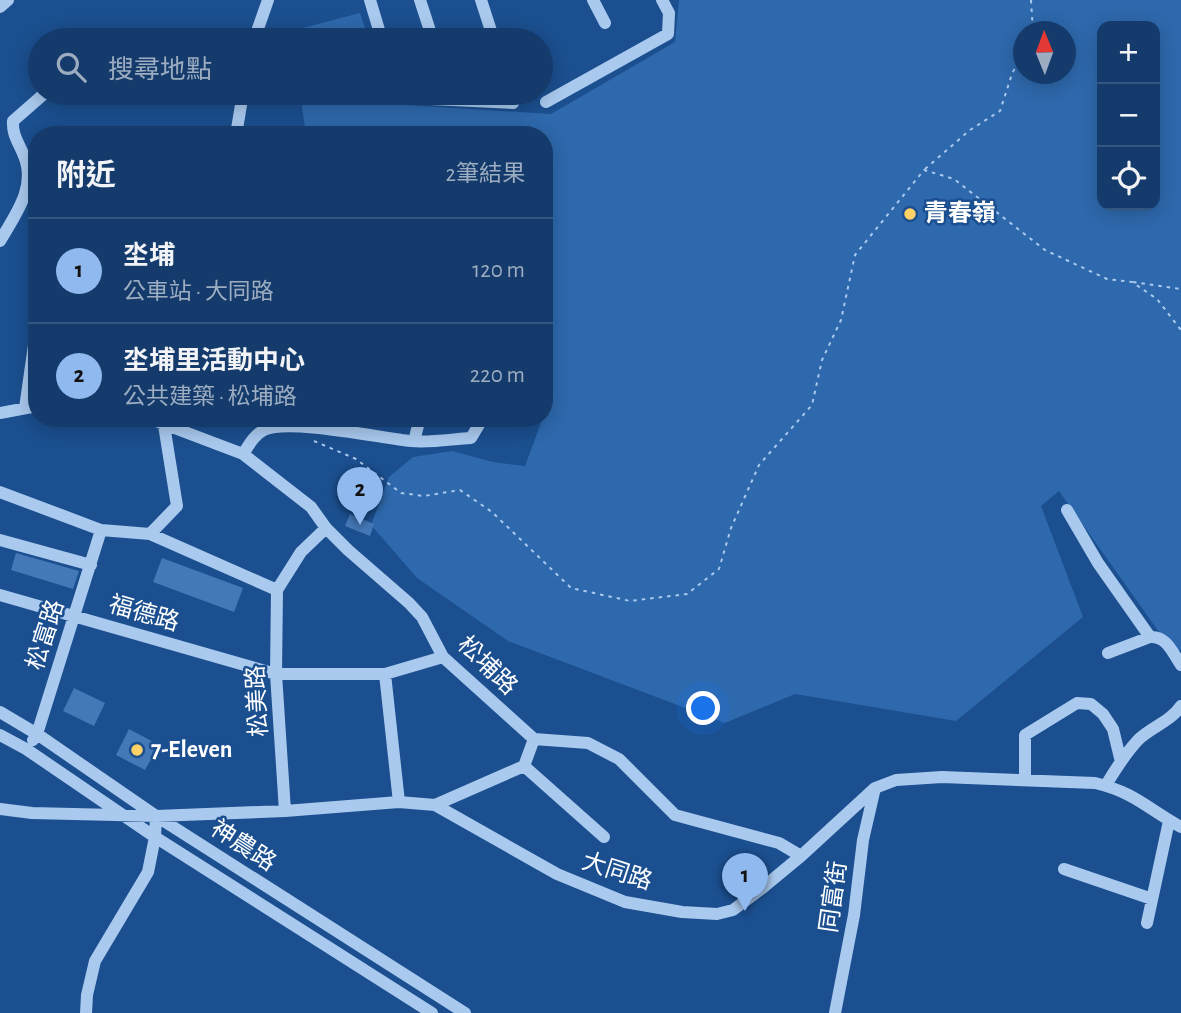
<!DOCTYPE html>
<html lang="zh-TW">
<head>
<meta charset="utf-8">
<style>
  :root { --surface:#143b6b; --page:#1d4271; --text:#f1f3f6; --muted:#9dadc1; --line:#33557e; --accent:#90b9f0 }
  body { margin:0; font-family:"Alegreya Sans","Noto Sans TC",sans-serif; background:var(--page); color:var(--text) }
  .controls { position:absolute; right:21px; top:21px; display:grid; overflow:hidden; border-radius:14px; box-shadow:0 4px 18px #0003 }
  .controls button { width:63px; height:63px; display:grid; place-items:center; padding:0; border:0; border-bottom:2px solid var(--line); background:var(--surface); color:var(--text); font:35px sans-serif }
  .compass { position:absolute; left:1013px; top:21px; width:63px; height:63px; border-radius:50%; background:var(--surface); box-shadow:0 4px 18px #0003; rotate:359deg }
  .you { position:absolute; left:704px; top:709px; width:24px; height:24px; margin:-18px; border:5px solid #fff; border-radius:50%; background:#1a73e8; box-shadow:0 0 0 10px #1a73e833 }
  .badge { display:grid; place-items:center; width:46px; height:46px; border-radius:50%; background:var(--accent); color:#111; font-size:23px; font-weight:700 }
  .pin { position:absolute; translate:-50% -58px; filter:drop-shadow(0 2px 4px #0008) }
  .pin::after { content:''; position:absolute; top:37px; width:24px; height:21px; background:inherit; clip-path:polygon(0 0,100% 0,50% 100%) }
  .list { margin:0; padding:0; list-style:none }
  h2 { display:flex; justify-content:space-between; align-items:center; height:91px; margin:0; padding:0 28px; font-size:30px }
  h2 small { font-size:23px; font-weight:400; color:var(--muted) }
  .list li { display:grid; grid-template-columns:46px 1fr auto; gap:21px; align-items:center; box-sizing:border-box; height:105px; padding:0 28px; border-top:2px solid var(--line) }
  .list b { display:block; font-size:26px; white-space:nowrap }
  .list p { margin:0; font-size:23px; white-space:nowrap; color:var(--muted) }
  .list em { font-size:23px; font-style:normal; color:var(--muted) }
  .icon { flex:none; width:38px; height:38px; fill:none; stroke:currentColor; stroke-width:2; stroke-linecap:round; stroke-linejoin:round }
  .map { position:relative; flex:none; width:1181px; height:1013px; overflow:hidden }
  .search { position:absolute; background:var(--surface); box-shadow:0 4px 18px #0003; left:28px; top:28px; width:525px; height:77px; display:flex; align-items:center; gap:18px; box-sizing:border-box; padding:0 24px; border-radius:38px; color:var(--muted); font-size:26px }
  .panel { position:absolute; background:var(--surface); box-shadow:0 4px 18px #0003; left:28px; top:126px; width:525px; height:301px; border-radius:28px }
  .map>svg:first-child { display:block }
</style>
</head>
<body>
<div class="map">
<svg width="1181" height="1013" viewBox="0 0 1181 1013">
  <rect width="100%" height="100%" fill="#1b4f8f"/>
  <path fill="#2e69ad" fill-rule="evenodd" d="M679 0H1181V649L1176 656 1059 491 1041 506 1083 617 956 721 795 694 725 723 508 641 417 578 371 525 389 477 413 457 452 451 493 462 525 466 545 412 544 135H306L300 93H386L390 104 551 114 675 42ZM1102 26H1155V205H1102ZM1024 32H1066V74H1024Z
    M360 13 369 40H292L291 31Z"/>
  <path fill="#4478b7" d="M350 514 374 524 370 536 345 526Z
    M16 553 79 571 73 589 11 570Z
    M162 558 243 588 234 612 153 582Z
    M74 688 105 703 94 726 63 711Z
    M129 729 159 745 145 770 116 755Z"/>
  <g fill="none" stroke-linecap="round" stroke-linejoin="round">
    <path stroke="#a9c9ee" stroke-width="2" stroke-dasharray="3.5 5" stroke-linecap="butt" d="M1031 0 1033 32
      M925 169 970 130 1000 111 1012 74 1024 50
      M1133 282 1181 289
      M314 441 356 459 401 493 424 496 460 490 492 512 571 588 630 601 687 594 719 569 731 528 759 465 812 405 822 360 841 320 855 255 924 170 954 179 1045 250 1107 279 1132 282 1157 299 1181 330"/>
    <path stroke="#a9c9ee" stroke-width="12" d="M370 0 382 40
      M420 0 433 40
      M481 0 494 40
      M593 0 605 23
      M0 7 8 0
      M254 40 268 0
      M400 93 409 98 513 103 510 93
      M546 102 668 34 669 13 662 0
      M236 135 243 93
      M0 241C15 215 37 187 24 156 19 143 12 135 13 121L45 93
      M25 408 34 345
      M0 413 37 406
      M148 418 243 454 311 507 326 528 348 550 409 603 422 617 443 657 534 739 588 743 619 759 675 815 779 843 801 856
      M414 441 420 418
      M243 454C249 445 254 435 264 430 288 418 381 438 411 441 430 443 452 439 471 438L483 418
      M0 492 101 530 150 534 277 590
      M1067 510 1098 563 1150 637
      M150 534 177 506 164 425
      M0 540 91 565
      M277 590 276 674 285 811
      M277 590 301 552 326 528
      M0 595 276 674H385L443 657
      M1108 653 1150 637C1167 636 1172 652 1181 665
      M385 674 399 802
      M0 712 37 734 156 816 465 1013
      M0 735 26 749 155 837 432 1013
      M33 740 37 734 101 530
      M524 766 604 837
      M1025 780V735L1077 703 1091 704 1103 714 1113 729 1121 762
      M1106 785C1115 770 1125 754 1138 740 1151 727 1170 722 1181 706
      M435 805 524 766 534 739
      M0 809 32 813 156 816 285 811 399 802 435 805 557 874 625 902 682 912 717 914 733 910 761 889 801 856 875 788 896 780 942 777 1095 783C1134 792 1148 809 1181 827
      M1064 869 1152 899
      M1147 923 1169 821
      M86 1013 87 995 95 961 148 872 155 837 156 816
      M835 1013 854 915 863 840 875 788"/>
  </g>
  <g fill="#ffd166" stroke="#1b4f8f" stroke-width="2.5">
    <circle cx="910" cy="214" r="7"/>
    <circle cx="137" cy="750" r="7"/>
  </g>
  <g text-anchor="middle" dominant-baseline="central" stroke-width="5" stroke-linejoin="round" paint-order="stroke">
    <g font-size="24" font-weight="bold" fill="#fff" stroke="#1b4f8f" text-anchor="start">
      <text x="924" y="214">青春嶺</text>
      <text x="151" y="750">7-Eleven</text>
    </g>
    <g font-size="24" fill="#fff" stroke="#1b4f8f">
      <text transform="translate(144 614) rotate(16)">福德路</text>
      <text transform="translate(46 635) rotate(-72)">松富路</text>
      <text transform="translate(487 666) rotate(44)">松埔路</text>
      <text transform="translate(258 701) rotate(-93)">松美路</text>
      <text transform="translate(243 846) rotate(33)">神農路</text>
      <text transform="translate(617 872) rotate(18)">大同路</text>
      <text transform="translate(834 897) rotate(-82)">同富街</text>
    </g>
  </g>
</svg>
<div class="controls">
<button>+</button>
<button>−</button>
<button><svg class="icon" aria-label="locate" viewBox="0 0 24 24"><circle cx="12" cy="12" r="6"/><path d="M12 2v4M12 18v4M2 12h4M18 12h4"/></svg></button>
</div>
<svg class="compass" viewBox="-18 -18 36 36"><path d="M0-13l5 13h-10z" fill="#e53935"/><path d="M0 13l5-13h-10z" fill="#9dadc1"/></svg>
<div class="you"></div>
<div class="pin badge" style="left:745px;top:911px">1</div>
<div class="pin badge" style="left:360px;top:525px">2</div>
<div class="search"><svg class="icon" aria-label="search" viewBox="0 0 24 24"><circle cx="10" cy="10" r="6"/><path d="M15 15l6 6"/></svg>搜尋地點</div>
<section class="panel">
<h2>附近<small>2筆結果</small></h2>
<ul class="list">
<li><span class="badge">1</span><div><b>坔埔</b><p>公車站 · 大同路</p></div><em>120 m</em></li>
<li><span class="badge">2</span><div><b>坔埔里活動中心</b><p>公共建築 · 松埔路</p></div><em>220 m</em></li>
</ul>
</section>
</div>
</body>
</html>
